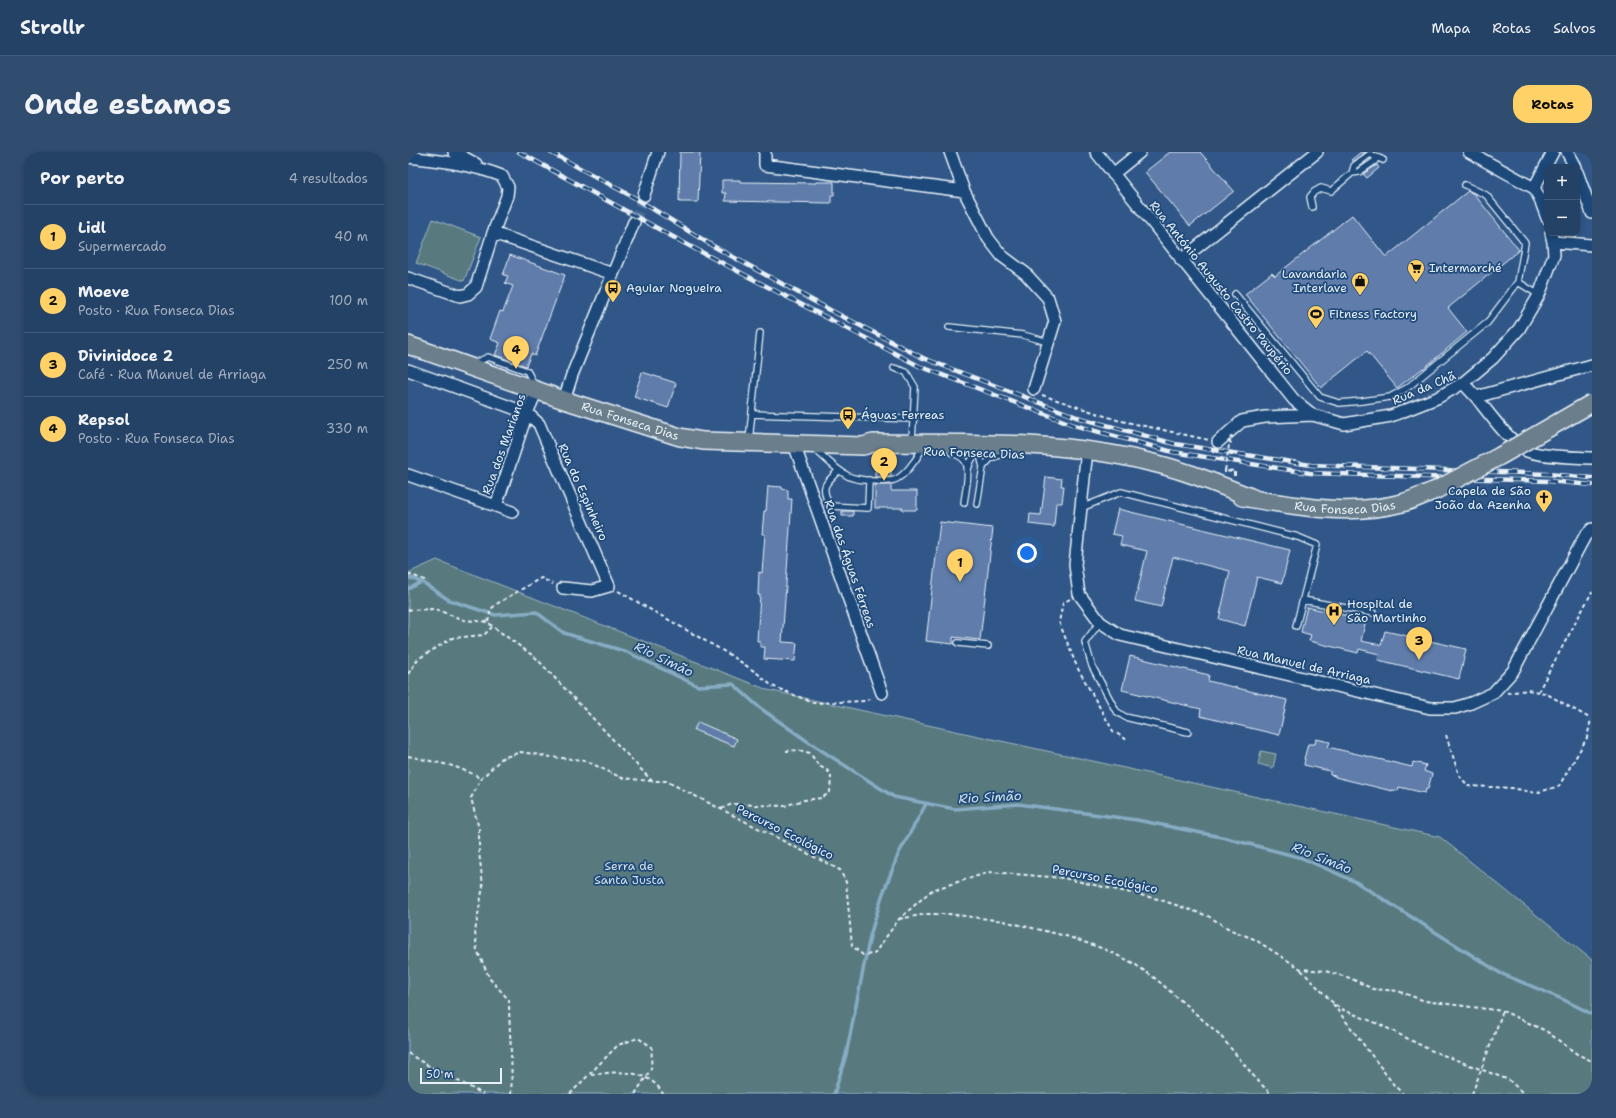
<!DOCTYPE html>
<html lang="pt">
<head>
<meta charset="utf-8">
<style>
  :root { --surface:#244166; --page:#304c6f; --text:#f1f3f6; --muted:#a3afbf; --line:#415a7a; --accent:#ffd166 }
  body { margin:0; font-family:"Shantell Sans",sans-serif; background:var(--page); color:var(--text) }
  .controls { position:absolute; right:12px; top:12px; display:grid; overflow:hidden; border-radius:8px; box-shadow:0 2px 6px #0003 }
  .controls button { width:36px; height:36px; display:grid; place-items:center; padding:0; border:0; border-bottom:1px solid var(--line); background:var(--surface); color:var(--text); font:20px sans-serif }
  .scale { position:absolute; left:12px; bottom:10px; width:82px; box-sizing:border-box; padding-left:4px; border:2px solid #e8f1f8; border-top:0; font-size:11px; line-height:14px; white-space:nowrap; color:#e8f1f8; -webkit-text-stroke:3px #1f4a7a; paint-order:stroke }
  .you { position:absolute; left:619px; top:401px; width:14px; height:14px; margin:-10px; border:3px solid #fff; border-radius:50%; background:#1a73e8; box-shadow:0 0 0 6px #1a73e833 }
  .badge { display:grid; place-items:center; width:26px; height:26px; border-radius:50%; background:var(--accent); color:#111; font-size:13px; font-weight:700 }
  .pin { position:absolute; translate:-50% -33px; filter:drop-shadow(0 1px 2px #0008) }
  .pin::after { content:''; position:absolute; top:21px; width:14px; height:12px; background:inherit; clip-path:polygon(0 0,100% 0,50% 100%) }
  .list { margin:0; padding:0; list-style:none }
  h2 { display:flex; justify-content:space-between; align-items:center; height:52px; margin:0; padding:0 16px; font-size:17px }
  h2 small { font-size:13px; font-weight:400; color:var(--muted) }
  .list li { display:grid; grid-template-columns:26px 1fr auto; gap:12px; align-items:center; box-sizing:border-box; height:64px; padding:0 16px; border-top:1px solid var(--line) }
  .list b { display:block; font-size:15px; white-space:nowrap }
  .list p { margin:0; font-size:13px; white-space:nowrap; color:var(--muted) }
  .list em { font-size:13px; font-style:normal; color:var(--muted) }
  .map { position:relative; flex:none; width:1184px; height:942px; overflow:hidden; border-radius:16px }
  header { display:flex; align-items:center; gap:24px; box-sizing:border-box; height:56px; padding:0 20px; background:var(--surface); border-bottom:1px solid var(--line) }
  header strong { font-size:19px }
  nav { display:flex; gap:22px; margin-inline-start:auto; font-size:14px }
  .intro { display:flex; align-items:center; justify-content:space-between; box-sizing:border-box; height:96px; padding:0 24px }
  h1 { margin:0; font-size:28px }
  .button { padding:10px 18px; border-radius:16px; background:var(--accent); color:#111; font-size:14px; font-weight:700 }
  main { display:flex; gap:24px; padding:0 24px }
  aside { flex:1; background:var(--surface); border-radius:16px; box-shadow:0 2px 6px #0003 }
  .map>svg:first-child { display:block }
</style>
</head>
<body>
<header>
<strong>Strollr</strong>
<nav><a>Mapa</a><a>Rotas</a><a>Salvos</a></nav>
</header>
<div class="intro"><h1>Onde estamos</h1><a class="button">Rotas</a></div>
<main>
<aside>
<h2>Por perto<small>4 resultados</small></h2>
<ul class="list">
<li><span class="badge">1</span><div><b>Lidl</b><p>Supermercado</p></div><em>40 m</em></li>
<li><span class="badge">2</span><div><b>Moeve</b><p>Posto · Rua Fonseca Dias</p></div><em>100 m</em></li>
<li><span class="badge">3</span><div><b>Divinidoce 2</b><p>Café · Rua Manuel de Arriaga</p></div><em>250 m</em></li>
<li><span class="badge">4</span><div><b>Repsol</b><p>Posto · Rua Fonseca Dias</p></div><em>330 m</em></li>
</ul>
</aside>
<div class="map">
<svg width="1184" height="942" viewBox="0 0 1184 942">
  <rect width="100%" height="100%" fill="#305788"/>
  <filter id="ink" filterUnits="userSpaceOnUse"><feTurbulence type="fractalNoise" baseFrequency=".025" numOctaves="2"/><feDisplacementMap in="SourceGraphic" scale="8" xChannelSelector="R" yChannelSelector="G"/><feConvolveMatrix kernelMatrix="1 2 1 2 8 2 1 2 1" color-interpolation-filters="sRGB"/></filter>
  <g filter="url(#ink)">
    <path fill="#587a7f" stroke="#a0b6bc" d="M25 67 73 85 56 129 8 111Z
      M29 408 360 538 1032 685 1184 808V942H0V421Z
      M853 599 868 602 865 616 850 612Z"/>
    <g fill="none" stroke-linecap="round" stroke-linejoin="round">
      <path stroke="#87acc4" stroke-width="3.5" d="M0 425 14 430
        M0 437 14 430 41 448 87 463 128 460 156 481 219 500 290 534 325 532 352 556 402 591 486 645 547 657 610 652 729 668 818 686 894 706 948 730 1092 821 1154 847 1184 862
        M426 942 438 903 462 784 474 744 491 701 518 652"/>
    </g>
    <path fill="#5e7baa" stroke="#e8f1f8" d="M272 0H292L290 50H271Z
      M762 0H792L826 39 782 74 737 20Z
      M953 0H958L945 9 943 8Z
      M969 13 971 16 959 26 955 22Z
      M314 28H332V30L408 31V30H426V43H423V51L317 49 318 41H314Z
      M1060 39 1066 42 1111 98 1040 156 1059 180 1015 217V216L989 236 959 199 913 236 837 142 864 121 867 124 944 63 978 105Z
      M102 103 157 123 127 204 123 202 118 214 87 203 92 191 82 187 92 159 95 160 105 134 97 131 100 124 95 123Z
      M234 220 268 231 260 256 226 245Z
      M467 319H483V324L467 325Z
      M638 325 654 327 653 334H656L654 351H648L646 375 621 372 622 362 633 363Z
      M467 333H483V339H509V358H495V356H467Z
      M360 334 374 335V337L380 338V347H384L374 490 389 491 387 509 356 507 357 495H352V489H349L352 443H350L351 420 354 421 357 382H354L356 359H358Z
      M710 357 882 398 874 431 849 425 837 474 811 467 822 419 765 405 753 455 727 449 739 399 712 393 714 384 704 382Z
      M434 359H445V364H434Z
      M532 370 585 376 572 488 545 485V492L518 489Z
      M899 455 958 468 953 489 973 493 977 479 1058 497 1051 527 970 508 971 502 951 497 950 501 901 489 903 483 893 480Z
      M722 504 801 523 800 529 879 548 871 583 792 564 793 557 714 538Z
      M290 570 329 587 326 594 286 578Z
      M908 587 922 590 920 595 1004 615 1005 610 1018 613 1016 619 1024 622 1020 637H1018L1017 641 991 635 990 639 984 638V639L927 625V624L922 623V619L896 613 897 607H896L900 592H907Z"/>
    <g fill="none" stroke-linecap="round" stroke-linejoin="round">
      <path stroke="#4c6e99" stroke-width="11" stroke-dasharray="11 5.5" stroke-linecap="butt" d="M226 70 236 43"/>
      <defs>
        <path id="lane" d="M944 21 946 14 962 2 975 8
          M904 55 902 45 906 40 913 36 923 39 944 21 951 20 967 9V4
          M1110 130 1131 143
          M827 142 912 245 931 251 954 249 982 245 999 236 1079 171 1110 130 1117 91 1078 43 1057 33
          M541 175 615 183 640 190
          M65 212 80 205 119 219 127 234
          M486 216 498 220 507 235 504 289
          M344 262 506 267
          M341 289 352 181
          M406 296C417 306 427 317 440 324 447 328 477 331 486 328 496 325 508 308 513 299L510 293
          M543 300C548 303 554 304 557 309 563 317 557 341 556 351
          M568 300 572 303 575 315
          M431 318C416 334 413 332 421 354L460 356 461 328
          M560 318C562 308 567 300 577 298
          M569 352 575 315 583 306 595 302
          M673 356 713 340 890 385 909 393 888 474
          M895 448 965 461
          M692 470 677 490 684 514 708 559 717 565 780 580
          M550 491 580 494"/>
        <path id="street" d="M46 0 68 12
          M357 0V13L556 39
          M542 0 556 39 580 86 594 104 617 121 640 146 647 169 626 237
          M688 0 886 248 905 263
          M1061 0 1126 36
          M1159 0 1167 15
          M0 5C32 9 64 12 94 24L100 35 99 44 85 81 68 135 60 142 52 144 0 126
          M1169 20 1184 61
          M705 22 732 0
          M1126 36 1145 0
          M1126 36 1132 47 1139 66
          M236 43 250 0
          M85 81 205 122
          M1145 90 1184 93
          M773 108 909 0
          M0 218 119 261 131 272 201 434 184 439 155 436
          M1055 231 1068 245 1184 213
          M1068 245C1080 260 1103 292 1119 299 1134 305 1167 305 1184 306
          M156 248 164 223 226 70
          M810 290 834 269 857 265 905 263 936 272 983 264 1029 246 1055 231 1085 206 1111 177 1131 143 1146 103 1145 90 1143 81
          M386 292 474 541
          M669 297 676 301 678 307 667 413 671 442 692 470 712 483 1022 556H1047L1063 551 1085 541 1105 519 1177 384 1184 377
          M0 323 88 354 119 261 129 238
          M88 354 104 360"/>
        <g id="primary">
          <path id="s1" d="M0 193 156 248 272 285 295 289 455 294 465 291C557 292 651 287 741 310 777 318 811 333 845 346"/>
          <path id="s2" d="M834 345C887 354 940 365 994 351 1005 348 1017 342 1028 338"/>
        </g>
      </defs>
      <use href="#lane" stroke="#e8f1f8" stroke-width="8"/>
      <use href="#street" stroke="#e8f1f8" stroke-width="14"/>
      <use href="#primary" stroke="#e8f1f8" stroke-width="20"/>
      <path stroke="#e8f1f8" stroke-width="2" stroke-dasharray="4 3" stroke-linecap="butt" d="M634 243 709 268 801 288
        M817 321V318L827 319V325
        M0 422 20 429
        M210 439 324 504 349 521 364 534 406 551 458 549 464 546
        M662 447 655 451 651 470 669 515 705 579 719 588
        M0 458 27 457 56 468 80 470 84 474 128 506 244 629H258L432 718 438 730 444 794 455 803 466 802 491 767 524 738 582 720 655 726 750 747 800 764 823 778 846 787 893 817 917 819 942 826 965 837 990 839 1017 849 1095 859 1138 879 1169 902 1184 909
        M80 470 83 457 90 451 133 426 145 432
        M0 522 10 507 44 486 76 483 84 475
        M1130 540 1184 440
        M1099 541 1120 538 1137 541 1183 567
        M1038 583 1051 623 1060 634 1104 636 1128 641 1151 634 1179 586 1183 567
        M0 604 45 614 68 623 72 628
        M313 657 324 652 376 654 396 648 414 646 422 640 423 624 419 618 411 614 402 601 390 598 378 599
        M491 767 518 762H541L595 769 658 784 696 797 725 811 748 827 811 882 849 928 863 942
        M893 818 923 849 933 857 973 873 1022 898 1101 928 1116 942
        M925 852 986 933 995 942
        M0 901C23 917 50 928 75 942
        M183 923C208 919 241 916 255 942
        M103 942C105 911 101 879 101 848L82 827 69 798 67 780 75 734 71 700V677L63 646 72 628 94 606 113 600 143 605 176 608 214 626 243 629
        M162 942 210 893 230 886 244 895 243 917 227 942
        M1064 942 1095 859"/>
      <use href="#lane" stroke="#1f4a7a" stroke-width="5.5"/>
      <use href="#street" stroke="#1f4a7a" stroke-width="11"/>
      <use href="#primary" stroke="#6b7e8b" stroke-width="17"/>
      <defs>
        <path id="rail" d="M111 0 276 91 511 214 666 273 765 300 902 321 1140 329 1184 333
          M142 0 227 46 305 94 422 158 515 206 669 265 767 292 903 313 1140 322 1184 326"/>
      </defs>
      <use href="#rail" stroke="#e8f1f8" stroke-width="4.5"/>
      <use href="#rail" stroke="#1f4a7a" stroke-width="3" stroke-dasharray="9" stroke-linecap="butt"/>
      <defs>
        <path id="primary-bridge" d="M1028 338 1092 304 1184 251"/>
      </defs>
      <use href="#primary-bridge" stroke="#e8f1f8" stroke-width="20" stroke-linecap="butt"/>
      <path stroke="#e8f1f8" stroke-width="2" stroke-dasharray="4 3" stroke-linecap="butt" d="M826 324V320L817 319 821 293 823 291 820 288 827 281"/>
      <use href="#primary-bridge" stroke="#6b7e8b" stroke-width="17"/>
    </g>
  </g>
  <defs>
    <symbol id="supermarket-pin" viewBox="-11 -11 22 30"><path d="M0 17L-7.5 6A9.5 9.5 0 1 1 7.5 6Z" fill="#ffd166" stroke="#1f4a7a"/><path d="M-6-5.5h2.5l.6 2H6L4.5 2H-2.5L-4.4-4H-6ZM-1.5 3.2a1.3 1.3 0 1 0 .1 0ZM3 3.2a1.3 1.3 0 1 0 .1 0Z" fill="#111"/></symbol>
    <symbol id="shop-pin" viewBox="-11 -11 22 30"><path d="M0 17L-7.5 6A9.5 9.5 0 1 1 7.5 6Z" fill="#ffd166" stroke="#1f4a7a"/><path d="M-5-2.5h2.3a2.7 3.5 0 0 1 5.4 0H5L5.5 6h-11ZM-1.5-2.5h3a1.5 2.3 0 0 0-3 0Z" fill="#111"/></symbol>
    <symbol id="bus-pin" viewBox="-11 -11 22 30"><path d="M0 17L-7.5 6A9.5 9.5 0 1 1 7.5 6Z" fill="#ffd166" stroke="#1f4a7a"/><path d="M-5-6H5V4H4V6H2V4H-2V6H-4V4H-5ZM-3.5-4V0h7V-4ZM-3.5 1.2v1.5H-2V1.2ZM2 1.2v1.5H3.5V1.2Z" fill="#111"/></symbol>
    <symbol id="stadium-pin" viewBox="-11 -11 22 30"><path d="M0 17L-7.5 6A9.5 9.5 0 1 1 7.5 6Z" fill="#ffd166" stroke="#1f4a7a"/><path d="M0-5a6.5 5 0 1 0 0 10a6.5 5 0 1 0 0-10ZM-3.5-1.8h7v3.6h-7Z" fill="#111"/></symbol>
    <symbol id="church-pin" viewBox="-11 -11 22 30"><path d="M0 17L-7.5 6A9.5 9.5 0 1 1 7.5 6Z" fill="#ffd166" stroke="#1f4a7a"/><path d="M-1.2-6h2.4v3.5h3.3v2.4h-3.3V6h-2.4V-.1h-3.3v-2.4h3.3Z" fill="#111"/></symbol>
    <symbol id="hospital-pin" viewBox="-11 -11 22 30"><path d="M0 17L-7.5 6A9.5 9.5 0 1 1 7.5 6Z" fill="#ffd166" stroke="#1f4a7a"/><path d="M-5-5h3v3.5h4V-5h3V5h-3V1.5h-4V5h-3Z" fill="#111"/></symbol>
  </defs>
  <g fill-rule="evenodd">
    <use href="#supermarket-pin" x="998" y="106" width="20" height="27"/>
    <use href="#shop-pin" x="942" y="119" width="20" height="27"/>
    <use href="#bus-pin" x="195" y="126" width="20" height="27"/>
    <use href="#stadium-pin" x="898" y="152" width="20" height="27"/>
    <use href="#bus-pin" x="430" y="253" width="20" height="27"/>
    <use href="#church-pin" x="1126" y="336" width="20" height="27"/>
    <use href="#hospital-pin" x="916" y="449" width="20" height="27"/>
  </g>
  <g text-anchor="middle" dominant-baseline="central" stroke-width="3.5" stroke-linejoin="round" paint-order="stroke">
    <g font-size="12" fill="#e8f1f8" stroke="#1f4a7a" text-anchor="start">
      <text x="1021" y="116">Intermarché</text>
      <text x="939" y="122" text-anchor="end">Lavandaria<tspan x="939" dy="14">Interlave</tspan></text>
      <text x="218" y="136">Aguiar Nogueira</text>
      <text x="921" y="162">Fitness Factory</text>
      <text x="453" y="263">Águas Ferreas</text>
      <text x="1123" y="339" text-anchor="end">Capela de São<tspan x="1123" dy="14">João da Azenha</tspan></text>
      <text x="939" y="452">Hospital de<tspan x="939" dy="14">São Martinho</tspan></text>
    </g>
    <g font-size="12" fill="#e8f1f8" stroke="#1f4a7a">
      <text transform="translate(813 136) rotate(51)">Rua António Augusto Castro Paupério</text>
      <text transform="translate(1016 236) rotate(-23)">Rua da Chã</text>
      <text stroke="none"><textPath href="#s1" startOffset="235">Rua Fonseca Dias</textPath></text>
      <text transform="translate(96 292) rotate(-70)">Rua dos Marianos</text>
      <text transform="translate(566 301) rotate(2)">Rua Fonseca Dias</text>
      <text transform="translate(175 340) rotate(66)">Rua do Espinheiro</text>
      <text stroke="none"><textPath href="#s2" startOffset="104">Rua Fonseca Dias</textPath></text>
      <text transform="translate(442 412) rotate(71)">Rua das Águas Férreas</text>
      <text transform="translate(896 513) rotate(13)">Rua Manuel de Arriaga</text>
      <text transform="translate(377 680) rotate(27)">Percurso Ecológico</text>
      <text transform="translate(697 727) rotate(11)">Percurso Ecológico</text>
    </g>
    <g font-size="12" fill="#d2dfe6" stroke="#1f4a7a">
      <text x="221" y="714">Serra de<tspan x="221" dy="14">Santa Justa</tspan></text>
    </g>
    <g font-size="13" font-style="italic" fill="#d0e0eb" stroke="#1f4a7a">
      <text transform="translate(256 507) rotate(26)">Rio Simão</text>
      <text transform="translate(582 645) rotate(-3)">Rio Simão</text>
      <text transform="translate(914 706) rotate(22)">Rio Simão</text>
    </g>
  </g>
</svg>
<div class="controls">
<button>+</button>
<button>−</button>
</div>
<div class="scale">50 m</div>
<div class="you"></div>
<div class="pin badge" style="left:552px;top:430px">1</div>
<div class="pin badge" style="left:476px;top:329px">2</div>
<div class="pin badge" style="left:1011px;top:508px">3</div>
<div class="pin badge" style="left:108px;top:217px">4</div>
</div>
</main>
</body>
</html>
